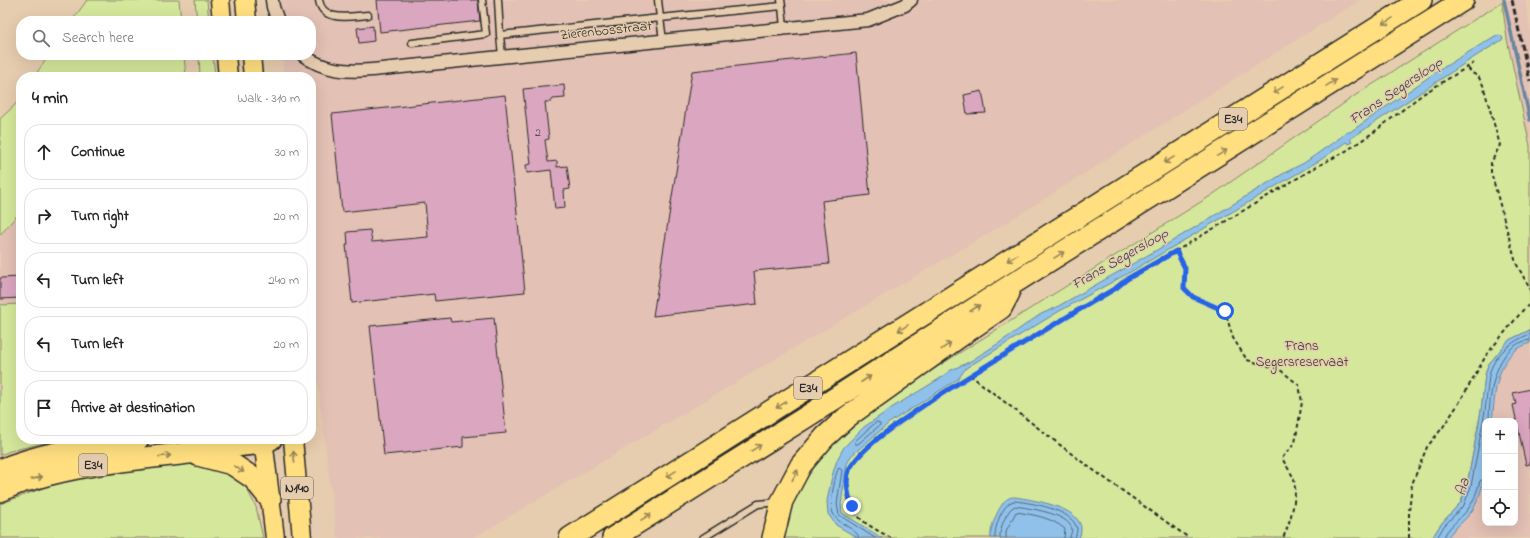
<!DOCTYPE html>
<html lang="en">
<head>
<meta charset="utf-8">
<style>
  :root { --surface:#fff; --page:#f2f2f2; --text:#222; --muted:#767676; --line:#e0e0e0 }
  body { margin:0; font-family:"Indie Flower",sans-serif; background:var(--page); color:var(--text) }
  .controls { position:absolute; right:12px; bottom:12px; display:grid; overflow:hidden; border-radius:8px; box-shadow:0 4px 16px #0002 }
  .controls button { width:36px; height:36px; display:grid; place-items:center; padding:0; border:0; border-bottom:1px solid var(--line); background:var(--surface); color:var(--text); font:20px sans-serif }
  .stop { position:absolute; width:12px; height:12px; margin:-9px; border:3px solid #2563eb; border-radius:50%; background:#fff }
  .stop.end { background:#2563eb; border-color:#fff; box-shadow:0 1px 4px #0008 }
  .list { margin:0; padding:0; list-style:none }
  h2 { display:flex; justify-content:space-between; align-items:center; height:52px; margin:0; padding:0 16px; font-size:17px }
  h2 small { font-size:13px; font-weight:400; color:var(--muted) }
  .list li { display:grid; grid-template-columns:26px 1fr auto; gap:12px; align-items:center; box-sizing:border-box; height:56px; margin:0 8px 8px; padding:0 8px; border:1px solid var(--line); border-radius:16px }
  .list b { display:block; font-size:15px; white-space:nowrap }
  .list em { font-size:13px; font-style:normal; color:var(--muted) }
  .icon { flex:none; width:22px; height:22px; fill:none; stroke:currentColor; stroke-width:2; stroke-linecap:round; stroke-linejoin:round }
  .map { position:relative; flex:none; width:1530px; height:538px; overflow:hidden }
  .search { position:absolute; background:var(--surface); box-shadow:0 4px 16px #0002; left:16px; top:16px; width:300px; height:44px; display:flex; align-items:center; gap:10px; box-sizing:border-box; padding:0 14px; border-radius:16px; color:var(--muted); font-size:15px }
  .panel { position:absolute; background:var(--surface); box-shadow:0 4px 16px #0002; left:16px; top:72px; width:300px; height:372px; border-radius:16px }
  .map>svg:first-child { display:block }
</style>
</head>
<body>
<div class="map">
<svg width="1530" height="538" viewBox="0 0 1530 538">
  <rect width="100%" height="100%" fill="#e7cdaf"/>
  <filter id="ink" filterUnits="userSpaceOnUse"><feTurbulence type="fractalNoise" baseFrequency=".025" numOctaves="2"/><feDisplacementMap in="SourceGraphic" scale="8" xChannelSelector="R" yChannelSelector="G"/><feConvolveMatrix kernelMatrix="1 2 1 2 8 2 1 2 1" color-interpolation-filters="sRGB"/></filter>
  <g filter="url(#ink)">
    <path fill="#e3c1b4" d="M279 0H1360L1009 221 473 538H337L311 330V77H283V55H311V21H281Z
      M1506 0H1525L1530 28V146L1507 39 1502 2Z
      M21 211V304L0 305V235Z
      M1530 343V538H1447L1472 511 1479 497 1485 473V523H1515V421H1492L1498 377 1501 368 1516 350Z"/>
    <path fill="#d5e79b" stroke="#808963" d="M87 0H179L181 21H72Z
      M195 0H207L209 21H197Z
      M1502 2 1507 39 1530 146V330L1509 340 1488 365 1485 375 1481 411 1467 485 1461 502 1441 524 1432 538H784L788 516 798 491 831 443 897 392 1212 195 1356 95Z
      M49 55H184L186 77H34Z
      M199 55H213L215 77H200Z
      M21 96V211L0 235V119L15 105Z
      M21 304V439H60L10 451 0 455V305Z
      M182 459 242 479 256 507 263 538H0V504L43 488 89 476Z"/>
    <path fill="#8fc1eb" stroke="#67859e" d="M1500 35 1503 38 1502 40 1473 58 1350 139 1352 142 1348 144 1346 142 1322 159 1132 271 1058 312 966 368 958 379 889 423 851 456 847 464 845 477 841 504 842 513 882 538H858L836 525 828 514 827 501 832 476 837 460 844 447 864 427 893 407 939 379 951 370 969 362 999 343 1041 314 1055 308 1169 243 1286 172 1304 163 1341 137 1345 132H1350L1436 72 1495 36Z
      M1530 330V343C1525 345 1520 347 1516 350 1495 366 1495 397 1492 421H1485C1485 451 1489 484 1472 511 1465 521 1454 528 1447 538H1432L1441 524 1461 502 1467 485 1481 411 1485 375 1488 365 1509 340Z
      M1015 497C1033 500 1093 508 1079 538H991C989 529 998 509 1004 502 1007 498 1011 497 1015 497Z"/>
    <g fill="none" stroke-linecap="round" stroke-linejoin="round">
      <path stroke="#536778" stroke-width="1" d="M1489 421C1489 394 1495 344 1530 340
        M877 422 880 423V425L858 444H855V441L867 430Z
        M859 538C858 528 837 525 833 513 830 505 832 497 833 489 835 482 835 474 839 468L842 470 837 504 839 515 875 538
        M995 538C994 527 1003 502 1015 501 1031 503 1073 509 1077 529 1077 532 1076 535 1075 538
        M1000 538C999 529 1007 509 1015 506 1028 508 1068 513 1072 529 1072 532 1070 535 1070 538
        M1006 538V531L1016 512C1035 515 1050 517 1065 529L1064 538
        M1437 538 1444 526 1464 505 1471 486 1485 411 1489 376C1493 355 1512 341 1530 334
        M1444 538C1445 529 1462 518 1468 509 1474 501 1477 491 1480 481L1485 478"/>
      <path stroke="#67859e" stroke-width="3.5" d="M1504 0 1530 120"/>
    </g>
    <path fill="#dba6bf" stroke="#2b2b2b" d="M377 0H478L480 21 380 32Z
      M373 26 374 41 359 43 357 28Z
      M856 53 870 195 822 201 829 264 754 271 757 304 653 316 692 71Z
      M564 85 565 98 553 99 551 102H545L549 139 545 140 548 162 557 161V167L567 166 570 189 564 190 565 208 555 209 551 170 527 173 526 165 531 164 523 89Z
      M982 91 986 113 967 114 964 95Z
      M505 95 525 292 435 301 434 294 352 303 346 245H348L347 232 370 230 372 242 428 237 425 203 342 212 332 114Z
      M21 277V298L0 299V278Z
      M450 318 451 322 494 318 506 433 463 437V447L384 455 370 326Z
      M1530 389V464L1526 465 1513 405 1516 404 1513 393Z"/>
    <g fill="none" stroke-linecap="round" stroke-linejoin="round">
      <defs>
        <path id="lane" d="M319 0C322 23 352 16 368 15
          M498 0 500 35 660 18 663 40
          M658 0 660 18 782 6 781 0
          M782 6 784 28
          M500 35 502 56
          M412 43 486 34 482 0
          M703 538 758 504 778 502"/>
        <path id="street" d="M272 0 273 7 278 21
          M303 55C324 71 347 72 372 70L868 20 905 5 911 0"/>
        <path id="primary" d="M220 0 222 21
          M245 0 247 21
          M226 55 228 77
          M251 55 253 77
          M263 439 275 538
          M293 439 302 538"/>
        <path id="highway" d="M198 455 232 464 253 478 270 499
          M0 470C44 452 92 446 138 439
          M0 491C9 487 19 482 29 480 81 464 136 459 189 453L197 450 264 443 271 439
          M570 538 1421 0
          M613 538 806 417 1014 283 1463 0
          M773 538 782 501 801 465 825 437 847 417 959 337 1001 308 1009 293"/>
      </defs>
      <use href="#lane" stroke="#2b2b2b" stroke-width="9"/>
      <use href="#street" stroke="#2b2b2b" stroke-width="15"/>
      <use href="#primary" stroke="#2b2b2b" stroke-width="21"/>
      <use href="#highway" stroke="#2b2b2b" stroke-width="24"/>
      <path stroke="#2b2b2b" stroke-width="2" stroke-dasharray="4 3" stroke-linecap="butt" d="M1468 68 1472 73 1478 76 1483 85 1500 145 1491 163V172L1516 263 1530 289
        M1177 252 1185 268 1184 288 1193 297 1225 311 1233 338 1247 360 1279 369 1299 385 1302 402 1295 443 1282 458C1285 464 1290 471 1293 477 1299 493 1290 523 1283 538
        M970 375 1082 462 1189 538
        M891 538C870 526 851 519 848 492 848 485 846 477 849 471 860 446 907 417 929 402 990 362 1053 325 1116 288L1127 279 1176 251 1316 167 1346 151 1374 132 1423 94 1474 63
        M1409 538V511L1412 484 1427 447 1443 427 1459 403 1487 354 1523 310 1530 304"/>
      <use href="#lane" stroke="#e7cdaf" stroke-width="6"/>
      <use href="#street" stroke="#e7cdaf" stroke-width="12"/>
      <use href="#primary" stroke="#ffdf80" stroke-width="18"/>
      <use href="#highway" stroke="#ffdf80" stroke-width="21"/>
      <path stroke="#2b2b2b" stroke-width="3" stroke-dasharray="6 3" stroke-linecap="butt" d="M1512 0 1530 81"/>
    </g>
    <defs><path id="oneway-shaft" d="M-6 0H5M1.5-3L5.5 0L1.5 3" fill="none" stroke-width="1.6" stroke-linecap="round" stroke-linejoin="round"/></defs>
    <g stroke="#958556">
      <use href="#oneway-shaft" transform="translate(1388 21) rotate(148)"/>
      <use href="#oneway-shaft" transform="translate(1331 83) rotate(-32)"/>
      <use href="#oneway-shaft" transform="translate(1278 90) rotate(148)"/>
      <use href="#oneway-shaft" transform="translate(1222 153) rotate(-32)"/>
      <use href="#oneway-shaft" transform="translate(1169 160) rotate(148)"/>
      <use href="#oneway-shaft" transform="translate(1059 255) rotate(-32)"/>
      <use href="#oneway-shaft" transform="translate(1012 258) rotate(148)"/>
      <use href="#oneway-shaft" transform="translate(975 308) rotate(-33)"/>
      <use href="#oneway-shaft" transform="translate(903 328) rotate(148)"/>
      <use href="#oneway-shaft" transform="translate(946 346) rotate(-36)"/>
      <use href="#oneway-shaft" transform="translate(866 379) rotate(-33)"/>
      <use href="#oneway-shaft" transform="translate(781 405) rotate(148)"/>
      <use href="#oneway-shaft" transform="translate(756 448) rotate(-32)"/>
      <use href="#oneway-shaft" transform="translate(165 456) rotate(-6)"/>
      <use href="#oneway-shaft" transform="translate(294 457) rotate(-96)"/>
      <use href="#oneway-shaft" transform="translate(239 469) rotate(34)"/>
      <use href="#oneway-shaft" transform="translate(671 474) rotate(148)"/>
      <use href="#oneway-shaft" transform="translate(795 475) rotate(-62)"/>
      <use href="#oneway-shaft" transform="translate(37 478) rotate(-13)"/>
      <use href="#oneway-shaft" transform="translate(646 517) rotate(-32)"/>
    </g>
  </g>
  <g fill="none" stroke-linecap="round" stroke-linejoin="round" filter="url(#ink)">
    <path stroke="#2563eb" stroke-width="5" d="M852 506C848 496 845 481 849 470 861 446 907 417 929 402 990 362 1053 325 1116 288L1127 279 1176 251 1185 268 1184 288 1193 297 1225 311"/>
  </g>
  <g text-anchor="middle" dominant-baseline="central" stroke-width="3" stroke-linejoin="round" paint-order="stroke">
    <g font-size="12" fill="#574a50">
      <text x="538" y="133">2</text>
    </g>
    <g fill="#e7cdaf" stroke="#635c53" stroke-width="1">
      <rect x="1219" y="108" width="28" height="22" rx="3"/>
      <rect x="794" y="377" width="28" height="22" rx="3"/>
      <rect x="79" y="454" width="28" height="22" rx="3"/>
      <rect x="281" y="477" width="32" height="22" rx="3"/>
    </g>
    <g font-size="13" font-weight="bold" fill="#2b2b2b">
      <text x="1233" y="119">E34</text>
      <text x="808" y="388">E34</text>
      <text x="93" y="465">E34</text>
      <text x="297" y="488">N140</text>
    </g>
    <g font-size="14" fill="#2b2b2b" stroke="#e7cdaf">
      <text transform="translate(606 31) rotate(-6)">Zierenbosstraat</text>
    </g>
    <g font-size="14" fill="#3c3e36" stroke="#e7cdaf">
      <text x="1302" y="346">Frans<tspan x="1302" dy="16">Segersreservaat</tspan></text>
    </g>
    <g font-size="15" font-style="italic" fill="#3a4248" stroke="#e7cdaf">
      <text transform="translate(1396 91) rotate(-34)">Frans Segersloop</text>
      <text transform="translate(1120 259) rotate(-30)">Frans Segersloop</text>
      <text transform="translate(1463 487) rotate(-75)">Aa</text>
    </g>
  </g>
</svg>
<div class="controls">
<button>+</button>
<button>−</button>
<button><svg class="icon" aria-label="locate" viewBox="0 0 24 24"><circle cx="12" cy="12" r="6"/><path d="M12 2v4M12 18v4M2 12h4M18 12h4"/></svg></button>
</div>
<div class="stop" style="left:1225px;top:311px"></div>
<div class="stop end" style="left:852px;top:506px"></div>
<div class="search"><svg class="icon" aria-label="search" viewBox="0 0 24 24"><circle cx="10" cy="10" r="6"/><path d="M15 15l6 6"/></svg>Search here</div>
<section class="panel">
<h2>4 min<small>Walk · 310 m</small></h2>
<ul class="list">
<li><svg class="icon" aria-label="ahead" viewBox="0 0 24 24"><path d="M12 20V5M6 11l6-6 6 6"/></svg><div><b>Continue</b></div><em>30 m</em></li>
<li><svg class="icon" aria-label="right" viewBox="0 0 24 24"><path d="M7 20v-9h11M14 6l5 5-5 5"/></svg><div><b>Turn right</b></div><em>20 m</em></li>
<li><svg class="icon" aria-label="left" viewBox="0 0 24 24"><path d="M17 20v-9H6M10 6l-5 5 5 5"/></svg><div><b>Turn left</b></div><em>240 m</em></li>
<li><svg class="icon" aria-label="left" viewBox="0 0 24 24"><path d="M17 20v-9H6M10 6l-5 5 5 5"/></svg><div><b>Turn left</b></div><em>20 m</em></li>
<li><svg class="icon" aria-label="arrive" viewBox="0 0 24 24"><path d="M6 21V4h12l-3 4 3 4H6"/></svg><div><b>Arrive at destination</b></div></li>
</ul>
</section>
</div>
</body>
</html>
